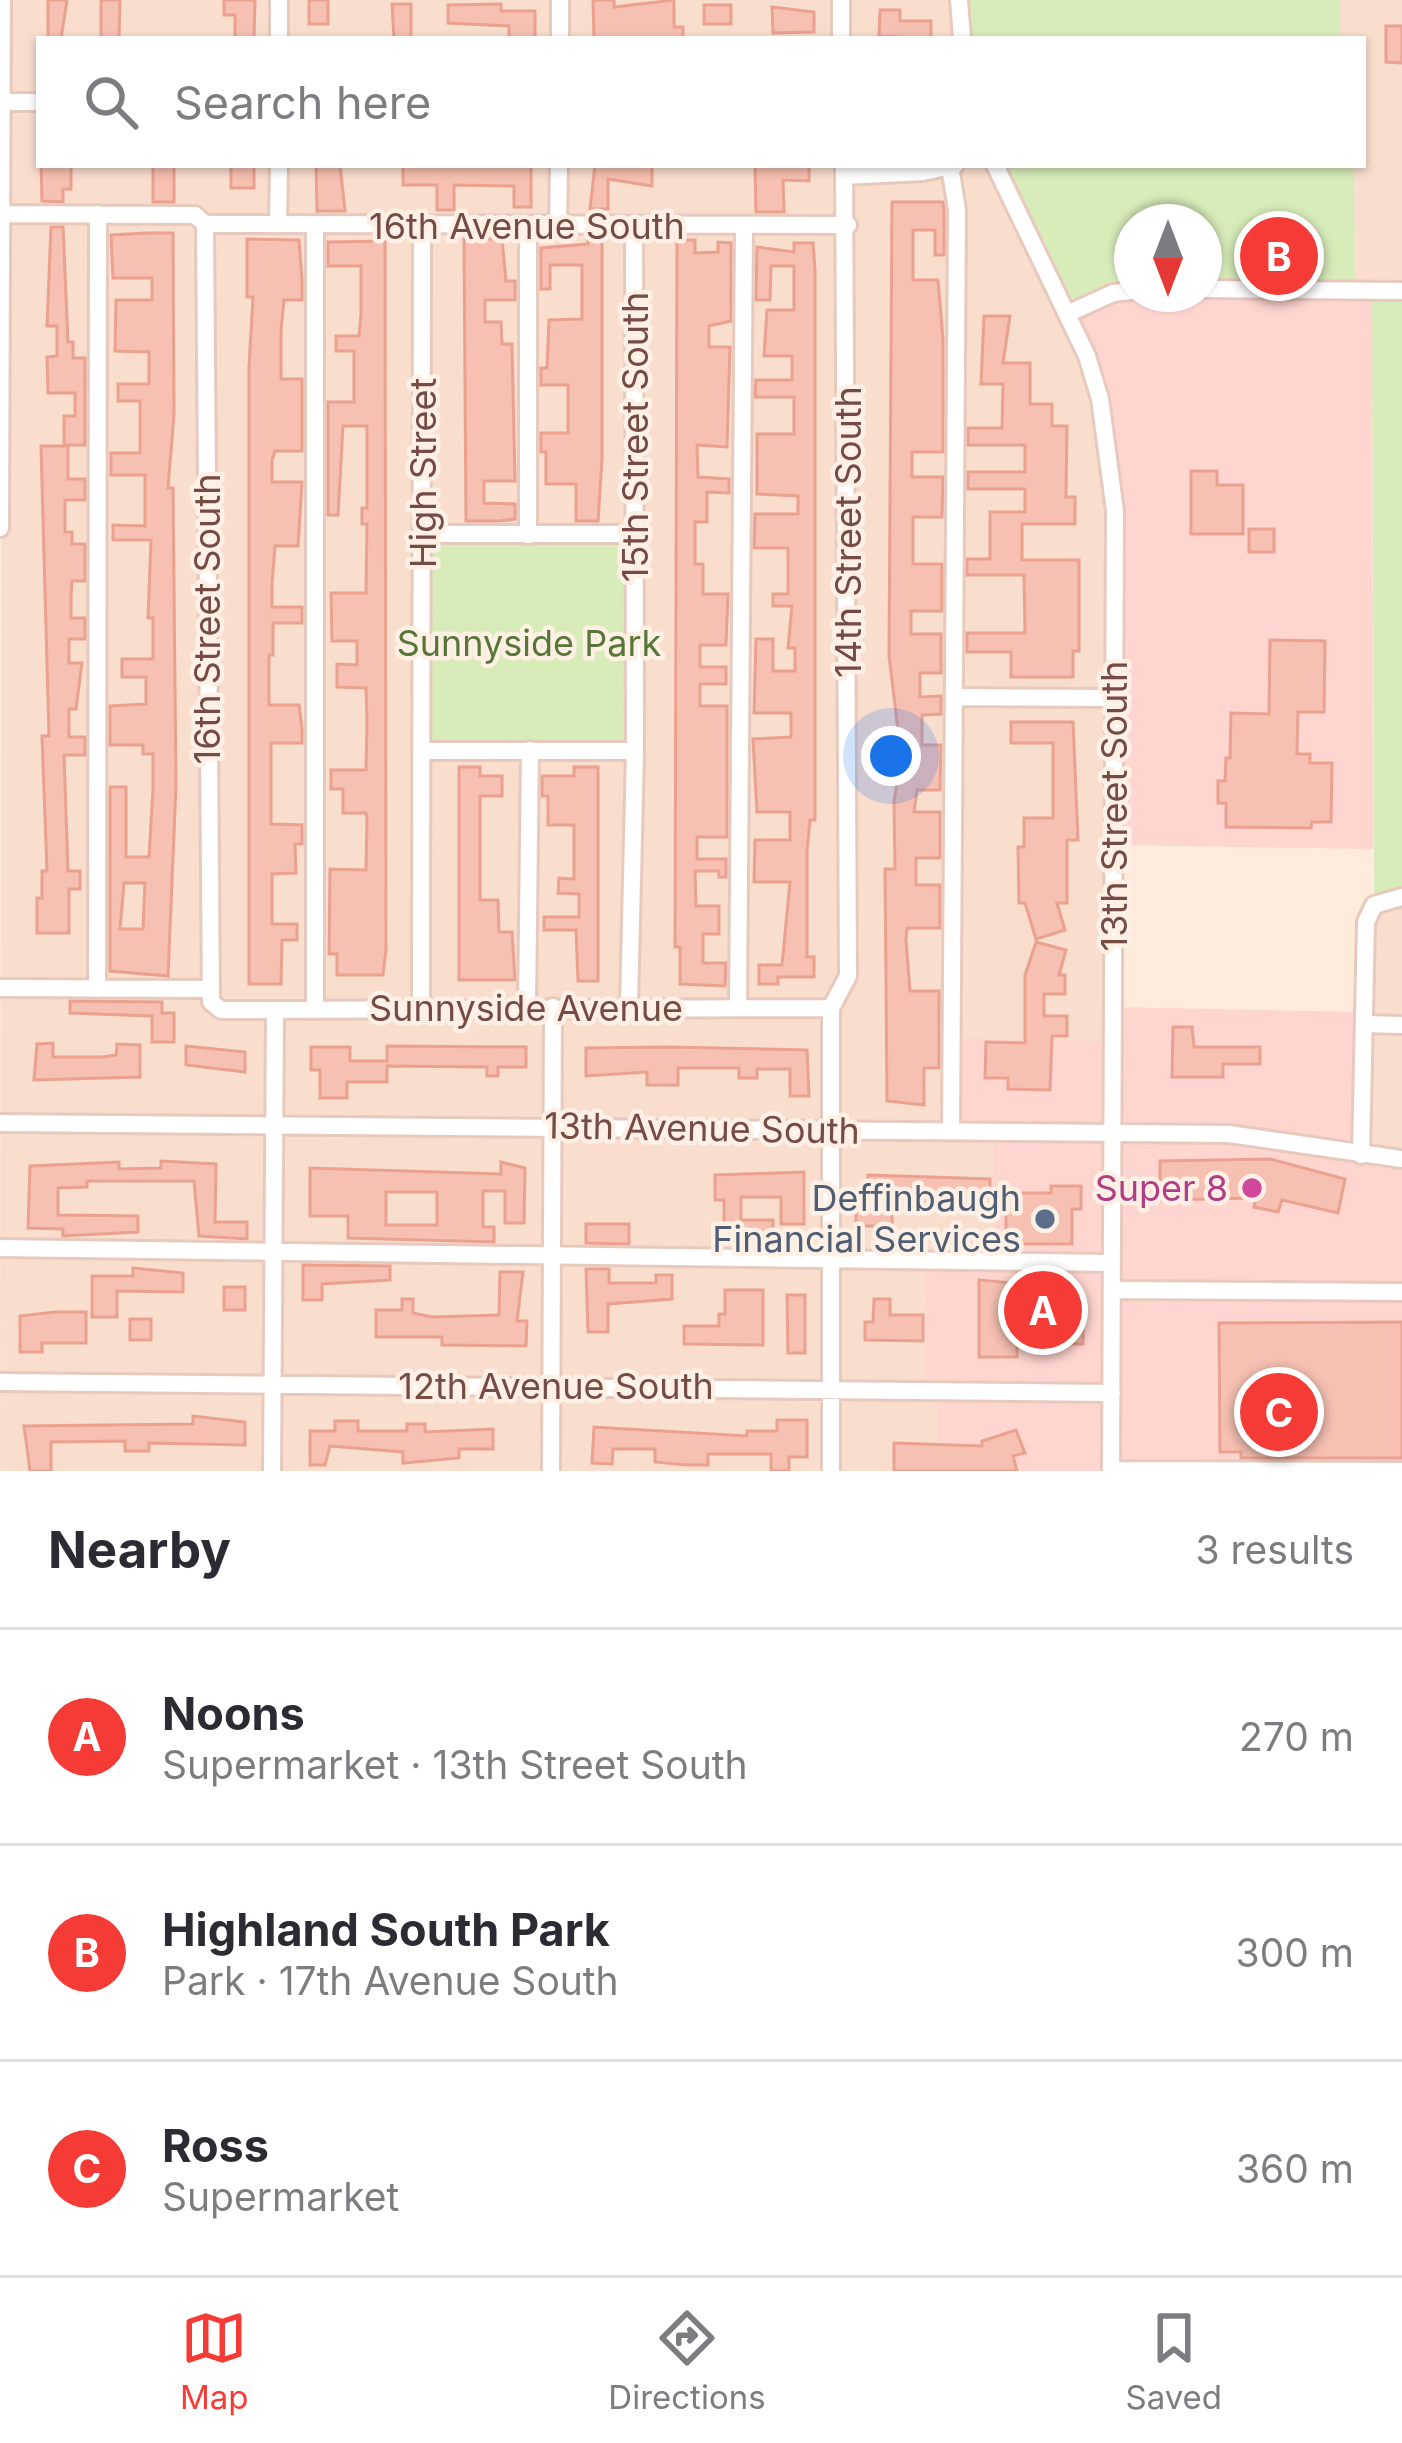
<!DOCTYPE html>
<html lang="en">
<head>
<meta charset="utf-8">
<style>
  :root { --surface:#fff; --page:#f2f2f3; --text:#2b2b33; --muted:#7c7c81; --line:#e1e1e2; --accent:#f53b35 }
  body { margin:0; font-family:Inter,sans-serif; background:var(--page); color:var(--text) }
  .compass { position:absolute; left:1114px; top:204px; width:108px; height:108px; border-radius:50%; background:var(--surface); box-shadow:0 3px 9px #0004; rotate:180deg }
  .you { position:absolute; left:891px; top:756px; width:42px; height:42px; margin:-30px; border:9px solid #fff; border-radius:50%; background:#1a73e8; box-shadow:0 0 0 18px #1a73e833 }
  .badge { display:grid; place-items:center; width:78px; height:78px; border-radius:50%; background:var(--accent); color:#fff; font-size:39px; font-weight:700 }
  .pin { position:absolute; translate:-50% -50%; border:6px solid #fff; box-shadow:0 3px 12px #0006 }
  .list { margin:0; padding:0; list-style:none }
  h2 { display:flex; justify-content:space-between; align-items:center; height:156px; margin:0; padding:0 48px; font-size:51px }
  h2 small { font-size:39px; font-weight:400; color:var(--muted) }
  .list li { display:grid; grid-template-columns:78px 1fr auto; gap:36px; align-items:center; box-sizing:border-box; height:216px; padding:0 48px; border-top:3px solid var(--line) }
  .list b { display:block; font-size:45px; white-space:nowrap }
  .list p { margin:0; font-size:39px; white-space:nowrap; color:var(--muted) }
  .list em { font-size:39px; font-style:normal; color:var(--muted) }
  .icon { flex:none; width:66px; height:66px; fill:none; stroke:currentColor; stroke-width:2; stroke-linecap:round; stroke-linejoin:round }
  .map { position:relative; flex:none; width:1402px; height:1471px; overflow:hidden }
  .search { position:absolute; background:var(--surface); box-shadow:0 3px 9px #0004; left:36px; right:36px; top:36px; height:132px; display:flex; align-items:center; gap:30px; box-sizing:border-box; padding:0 42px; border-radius:0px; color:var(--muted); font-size:45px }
  .sheet { height:804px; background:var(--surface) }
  nav { display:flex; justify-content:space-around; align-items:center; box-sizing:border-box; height:168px; border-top:3px solid var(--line); background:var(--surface); font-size:33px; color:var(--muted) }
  nav a { display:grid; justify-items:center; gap:6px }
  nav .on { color:var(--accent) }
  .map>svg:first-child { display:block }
</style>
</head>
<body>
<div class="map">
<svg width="1402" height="1471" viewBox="0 0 1402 1471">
  <rect width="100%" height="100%" fill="#feebdc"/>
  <path fill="#f9ddcd" d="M2 0H959L962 39H39V165H994L1067 314 1108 445 1113 1041 993 1132 991 1262H926L925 1389 937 1390V1471H0Z
    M1340 0H1402V291L1355 290 1354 165H1363V39H1340Z
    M1402 897V1159L1361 1155 1374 905Z"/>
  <path fill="#ffd5d0" d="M1372 291 1373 849 1114 845 1108 445 1067 314 1132 294Z
    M1113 1007 1364 1012 1361 1155 1402 1158V1471H937V1391L925 1390 926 1261H991L993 1132 951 1131 952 1039 1112 1041Z"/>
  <path fill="#d8ecba" d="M959 0H1340V39H962Z
    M994 165H1354L1355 290 1204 289V222H1132V291L1067 314Z
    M1372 291H1402V897L1374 905Z
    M423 534H636L635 751H423Z"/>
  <path fill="#f6c0b2" stroke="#eaa190" stroke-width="3" fill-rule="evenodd" d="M48 0H67L61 39H48Z
    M101 0H120L119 39H101Z
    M224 0H255L254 39H235V15H224Z
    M309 0H328V24H309Z
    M593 0H614V7L674 0V27H683V39H594Z
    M392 4H411V39H394Z
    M501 4V11H535V39H509V26L448 23V5Z
    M704 5H731V24H704Z
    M772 7 814 12V32L773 33Z
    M880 10H900V21H931V39L879 36Z
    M1386 26H1402V63L1386 62Z
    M41 165H71V189H63V202L42 201Z
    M153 165H174V202H153Z
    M231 165H254V188H231Z
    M316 165H340L345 211H317Z
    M403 165H531V207H514V186L454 185V210H437V185H403Z
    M595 165H652V186L608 179V209H590Z
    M755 165H809V181L783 180 784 212H756Z
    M892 202H943L944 211V255H935V230H913V280H938L943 339V452H912V477H943L942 517H913V564H942V611H911V634H941V673H920V697L941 696V714L922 715V745H941L940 790H917L914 812H940V858H916V885H940V928H907L906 940 910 991H939V1068H924V1105L887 1101 885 869H895L894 802 901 755 889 656Z
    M51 227H63L68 342H73V358H85V445H64V416H75V393H48L47 357 57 356V326H47Z
    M146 233H173L174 414 168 488H173L176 786 168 976 110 971V787H126V857H149L153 789V754H143V745H110V706L146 704V677H122V659H153V618H148L151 540H113V525L145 526V475H111V453H140V401H118V384H149V352L115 351 116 300H152V278H113L111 235ZM124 883H145L143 929H120Z
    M588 238H602V459L598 521H576V484H546V452H541V433H568V385H541V368H547L549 320 582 319V265H550V289H541V248L588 244Z
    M247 239 299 240 302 280V300H284L281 330V379H302V451H275L272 460V482H302L298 546H275L272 584V607H302V623H273V655H269V705H299L302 728V743H271V824L302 825V844H295L296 873 272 874V924H297V940H282L281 984H249V367L253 297H247Z
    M464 239H502L506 281H515V300H485V322H501L502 344H512L515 481H484V503L515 504V519L499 521H466Z
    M677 240H695V253L718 252V242L731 243V321L709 326V347H730L727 447 697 445 698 477 729 479V493L707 492V522H695V564H703V594H728L726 645H700V667H726V684H700V706H727V837H697V859H726V877H719V871H695L696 906H719V934H703V963H726L725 986 680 984V947H675Z
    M385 241 386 950 383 975H337V954H329L330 869 366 870 367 820 366 813H343V789H331V770H366L367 722 366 688 337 687V664L357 665V641H332L331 593H366L367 524H362V508H367V426H343L338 515H328V402H354V351H336V336H359L361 315V266H328V242Z
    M794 243H813L815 270V820H810L807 851V957H814V977H778V984H759V965H782L790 882H754L755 840H790V812H757L753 739 791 737V713H754L756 639H773V671H795V648H788L792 606H773V594H788V548H754L755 514H798V496L757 494V434H794V397H755L756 380H792V356H764L767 310H794V266H771L770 300H756L757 247 794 252Z
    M984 316H1010L1003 363H1030V404H1052V426H1067L1066 497H1075V524H1022V560H1079V651H1073V677H1011V652H967V633H1025L1024 575H967V559H990V512H1025V489H968V472H1025V445H968V428H1002L1003 384H981Z
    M41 446H68V479H85V500H65V532H72V544H85V581H72L71 597V618H85V639H69V663H82L76 709H69V737H85V755H64L68 871H80V889H69V933H37V898H42V871H47L42 736H49Z
    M1191 471H1217V485H1243V534H1191Z
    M1249 529H1274V552H1249Z
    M1270 640 1325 641 1324 712H1298L1297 754H1310V763H1332L1331 822H1312L1311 828 1226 827V803H1218V781H1225L1226 758H1230L1231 713 1269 714Z
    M1011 722H1073L1078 840H1067V903H1057L1065 930 1036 939 1025 903H1019L1018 847H1024V818H1053V743H1011Z
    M459 767H480V776H502V796H480V900H498L499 932H512L515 980H459Z
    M574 767H598V981H578L576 930H544V917H579V894L558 893 559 878 574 879V825H548V796H542V776H574Z
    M1036 942 1066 950 1059 975H1065V994H1044V1016H1067V1036H1052L1050 1090 1008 1089V1078H985L986 1042 1025 1043V975Z
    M70 1001 162 1002V1013H174V1042H152V1016L70 1013Z
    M1173 1027H1192L1194 1047H1260V1064H1223V1077H1172Z
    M53 1043V1057H102L116 1055 117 1044 140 1045V1077L34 1080 37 1044Z
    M186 1046 245 1052V1072L186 1065Z
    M387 1046 526 1047V1067H498V1076H487V1067L387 1066V1082H347V1098H320V1070H311V1047H350V1061H387Z
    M668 1047 807 1050 809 1096H790V1069H757V1078H739V1068H678V1085H647V1072L586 1076V1048Z
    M1270 1159 1345 1179 1338 1213 1282 1200 1278 1212 1254 1207 1256 1198 1160 1200V1161Z
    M161 1161 216 1164 215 1222H247V1239L199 1236 194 1181H87V1187L58 1188V1215L138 1216V1232L63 1236V1229L28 1228 30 1166 119 1162V1169L161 1168Z
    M501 1162 525 1168 524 1223H505V1191H483V1227H494V1242L348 1238V1216H310V1168L501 1174ZM386 1192H437V1225H386Z
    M804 1172V1224H781V1197H741V1220H773V1236H724V1200H715V1175Z
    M868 1175 990 1179V1198L937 1196V1205H892V1226H856V1212H867Z
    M1051 1186H1081V1209H1072V1244H1006V1193H1051Z
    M586 1224H629V1244L586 1243Z
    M303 1265 390 1266V1280L322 1284V1300H303Z
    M133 1268 183 1273V1292L117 1291V1317H92V1276H133Z
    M586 1269H609V1283H656V1275H672V1299L608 1304V1332H588Z
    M500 1272H523L517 1321H527L526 1346 442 1345V1337H376V1310H402V1299H413V1313L432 1317 499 1315Z
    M979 1280 1059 1287V1319H1083V1344H1066V1331H1017V1357H979Z
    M224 1287H245V1310H224Z
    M725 1290H763V1345L684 1344V1326H719V1314H725Z
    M787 1295H805V1353H788Z
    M874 1299H890V1315H923V1341L865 1340V1322H873Z
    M55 1312H86V1343H42V1352H20V1316Z
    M130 1319H151V1340H130Z
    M1402 1322V1458H1241V1452H1220L1219 1323Z
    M193 1416 245 1422V1445L149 1443V1451H125V1441L51 1442V1471H30L24 1426 193 1424Z
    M777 1420H807V1457H789V1471H771V1454H708V1465H686L655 1462V1449H613L612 1464 592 1463 594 1427 747 1436V1431H777Z
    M335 1421H358V1431H407V1424H425V1432L493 1429V1449H459V1458L403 1463V1452L330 1446 325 1465H310V1431H335Z
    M1016 1430 1025 1453 1013 1456 1017 1471H894V1443L982 1446V1441Z"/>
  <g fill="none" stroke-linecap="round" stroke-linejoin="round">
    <defs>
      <path id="minor" d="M841 0V39
        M959 0 962 39
        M279 39V0
        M560 39V0
        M0 102H39
        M995 165 1087 356 1100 399 1115 511 1111 1471
        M950 167 957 210 951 1131
        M844 176 923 172 955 165
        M0 214 195 215 205 224 848 225
        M205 224 211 1002 221 1010 831 1008
        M278 224 279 165
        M315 225V1009
        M558 226 559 165
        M1204 289 1402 291
        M1067 314 1113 293 1132 291
        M0 528 2 0
        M423 534H636
        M528 535V226
        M956 697 1115 698
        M423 751H635
        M0 988 208 989
        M97 989 98 214
        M629 1007 635 751 634 226
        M527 1008 530 750
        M738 1008 744 226
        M421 1009 422 226
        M1364 1024 1402 1025
        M0 1123 1229 1134 1402 1159
        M1361 1155 1366 922 1374 905 1402 897
        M0 1248 1112 1263
        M1112 1290 1402 1292
        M0 1382 1112 1393
        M1111 1470 1402 1471
        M272 1471 275 1010
        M551 1471 553 1007
        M831 1471V1008L848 976 844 165"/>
    </defs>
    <use href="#minor" stroke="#e8c9bd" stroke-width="22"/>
    <use href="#minor" stroke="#fff" stroke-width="16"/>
  </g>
  <circle fill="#d1479c" stroke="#fff0e5" stroke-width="4.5" cx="1252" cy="1188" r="12"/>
  <circle fill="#5c6f8a" stroke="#fff0e5" stroke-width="4.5" cx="1045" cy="1219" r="12"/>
  <g text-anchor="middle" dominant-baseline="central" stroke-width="9" stroke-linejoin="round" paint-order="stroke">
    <g font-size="36" fill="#754c43" stroke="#fff0e5">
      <text x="527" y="226">16th Avenue South</text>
      <text transform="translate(635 437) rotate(-90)">15th Street South</text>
      <text transform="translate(423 473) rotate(-90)">High Street</text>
      <text transform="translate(848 532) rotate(-90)">14th Street South</text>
      <text transform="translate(207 619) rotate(-90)">16th Street South</text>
      <text transform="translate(1114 806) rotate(-90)">13th Street South</text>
      <text x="526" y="1008">Sunnyside Avenue</text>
      <text transform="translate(702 1128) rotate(1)">13th Avenue South</text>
      <text x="556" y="1386">12th Avenue South</text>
    </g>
    <g font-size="36" fill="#577738" stroke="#fff0e5">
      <text x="529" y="643">Sunnyside Park</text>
    </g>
    <g font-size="36" fill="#b23c85" stroke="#fff0e5" text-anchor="end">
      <text x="1228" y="1188">Super 8</text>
    </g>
    <g font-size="36" fill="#4e5e75" stroke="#fff0e5" text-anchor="end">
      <text x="1021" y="1198">Deffinbaugh<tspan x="1021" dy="41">Financial Services</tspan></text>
    </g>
  </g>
</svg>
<svg class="compass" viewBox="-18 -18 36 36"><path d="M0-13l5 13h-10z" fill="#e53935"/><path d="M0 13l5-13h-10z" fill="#7c7c81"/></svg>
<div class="you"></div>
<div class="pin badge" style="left:1043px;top:1310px">A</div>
<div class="pin badge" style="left:1279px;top:256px">B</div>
<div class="pin badge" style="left:1279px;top:1412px">C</div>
<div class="search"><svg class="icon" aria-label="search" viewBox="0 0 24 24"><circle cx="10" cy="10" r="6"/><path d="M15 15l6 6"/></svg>Search here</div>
</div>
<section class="sheet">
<h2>Nearby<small>3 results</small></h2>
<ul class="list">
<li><span class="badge">A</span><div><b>Noons</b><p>Supermarket · 13th Street South</p></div><em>270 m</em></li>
<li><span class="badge">B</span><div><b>Highland South Park</b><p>Park · 17th Avenue South</p></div><em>300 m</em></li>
<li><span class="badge">C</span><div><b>Ross</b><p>Supermarket</p></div><em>360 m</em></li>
</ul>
</section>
<nav>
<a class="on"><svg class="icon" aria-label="map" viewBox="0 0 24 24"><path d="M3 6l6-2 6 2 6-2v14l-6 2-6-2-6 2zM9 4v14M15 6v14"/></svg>Map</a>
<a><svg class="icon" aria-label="directions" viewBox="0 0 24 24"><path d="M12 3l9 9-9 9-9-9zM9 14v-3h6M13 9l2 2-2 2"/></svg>Directions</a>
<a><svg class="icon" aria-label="saved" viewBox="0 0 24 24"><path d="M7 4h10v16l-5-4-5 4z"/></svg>Saved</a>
</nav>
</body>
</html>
